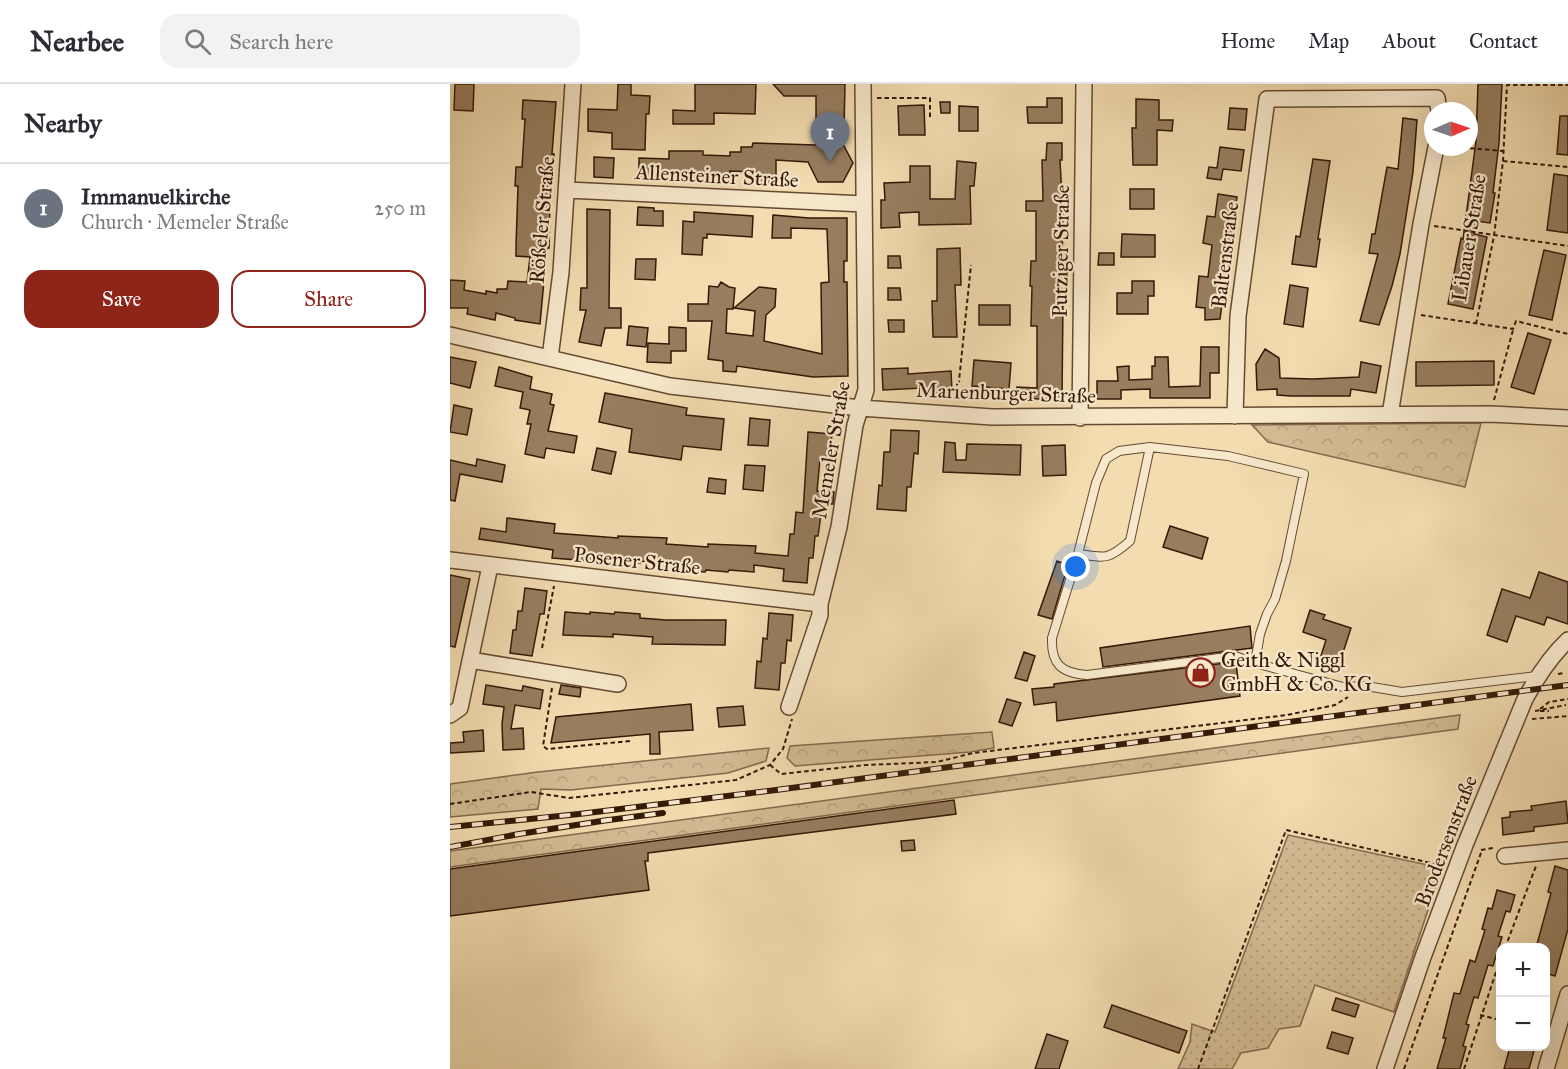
<!DOCTYPE html>
<html lang="en">
<head>
<meta charset="utf-8">
<style>
  :root { --surface:#fff; --page:#f2f2f3; --text:#2b2b33; --muted:#7c7c81; --line:#e1e1e2; --accent:#8f2418 }
  body { margin:0; font-family:"IM FELL Great Primer",serif; background:var(--page); color:var(--text) }
  .controls { position:absolute; right:18px; bottom:18px; display:grid; overflow:hidden; border-radius:12px; box-shadow:0 6px 24px #0002 }
  .controls button { width:54px; height:54px; display:grid; place-items:center; padding:0; border:0; border-bottom:2px solid var(--line); background:var(--surface); color:var(--text); font:30px sans-serif }
  .compass { position:absolute; left:974px; top:18px; width:54px; height:54px; border-radius:50%; background:var(--surface); box-shadow:0 6px 24px #0002; rotate:88deg }
  .you { position:absolute; left:626px; top:483px; width:21px; height:21px; margin:-15px; border:4px solid #fff; border-radius:50%; background:#1a73e8; box-shadow:0 0 0 9px #1a73e833 }
  .badge { display:grid; place-items:center; width:39px; height:39px; border-radius:50%; background:var(--accent); color:#fff; font-size:20px; font-weight:700 }
  .pin { position:absolute; translate:-50% -50px; filter:drop-shadow(0 2px 3px #0008) }
  .pin::after { content:''; position:absolute; top:32px; width:21px; height:18px; background:inherit; clip-path:polygon(0 0,100% 0,50% 100%) }
  .list { margin:0; padding:0; list-style:none }
  h2 { display:flex; justify-content:space-between; align-items:center; height:78px; margin:0; padding:0 24px; font-size:26px }
  h2 small { font-size:20px; font-weight:400; color:var(--muted) }
  .list li { display:grid; grid-template-columns:39px 1fr auto; gap:18px; align-items:center; box-sizing:border-box; height:90px; padding:0 24px; border-top:2px solid var(--line) }
  .list b { display:block; font-size:22px; white-space:nowrap }
  .list p { margin:0; font-size:20px; white-space:nowrap; color:var(--muted) }
  .list em { font-size:20px; font-style:normal; color:var(--muted) }
  .actions { display:flex; gap:12px; padding:18px 24px }
  .actions a { flex:1; padding:14px 0; border:2px solid var(--accent); border-radius:18px; text-align:center; font-size:21px; color:var(--accent) }
  .actions .main { background:var(--accent); color:#fff }
  .icon { flex:none; width:33px; height:33px; fill:none; stroke:currentColor; stroke-width:2; stroke-linecap:round; stroke-linejoin:round }
  .map { position:relative; flex:none; width:1118px; height:985px; overflow:hidden }
  header { display:flex; align-items:center; gap:36px; box-sizing:border-box; height:84px; padding:0 30px; background:var(--surface); border-bottom:2px solid var(--line) }
  header strong { font-size:28px }
  nav { display:flex; gap:33px; margin-inline-start:auto; font-size:21px }
  .search { width:420px; height:54px; background:var(--page); display:flex; align-items:center; gap:15px; box-sizing:border-box; padding:0 21px; border-radius:18px; color:var(--muted); font-size:22px }
  main { display:flex }
  aside { flex:1; background:var(--surface) }
  .map>svg:first-child { display:block }
</style>
</head>
<body>
<header>
<strong>Nearbee</strong>
<div class="search"><svg class="icon" aria-label="search" viewBox="0 0 24 24"><circle cx="10" cy="10" r="6"/><path d="M15 15l6 6"/></svg>Search here</div>
<nav><a>Home</a><a>Map</a><a>About</a><a>Contact</a></nav>
</header>
<main>
<aside>
<h2>Nearby<small></small></h2>
<ul class="list">
<li><span class="badge" style="background:#6b7280">1</span><div><b>Immanuelkirche</b><p>Church · Memeler Straße</p></div><em>250 m</em></li>
</ul>
<div class="actions"><a class="main">Save</a><a>Share</a></div>
</aside>
<div class="map">
<svg width="1118" height="985" viewBox="0 0 1118 985">
  <defs>
    <pattern id="grass-dots" width="8" height="8" patternUnits="userSpaceOnUse" patternTransform="scale(1.5)"><rect width="8" height="8" fill="#d2bb93"/><path d="M2 2h.1M6 6h.1" fill="none" stroke="#b5a07d" stroke-width="1.8" stroke-linecap="round"/></pattern>
    <pattern id="forest-crowns" width="20" height="18" patternUnits="userSpaceOnUse" patternTransform="scale(1.5)"><rect width="20" height="18" fill="#d2bb93"/><path d="M2 6a3 3 0 1 1 6 0M12 15a3 3 0 1 1 6 0" fill="none" stroke="#b5a07d"/></pattern>
  </defs>
  <rect width="100%" height="100%" fill="#f2dcb0"/>
  <filter id="stains"><feTurbulence type="fractalNoise" baseFrequency=".00333" numOctaves="4"/><feColorMatrix values="0 0 0 0 .2 0 0 0 0 .09 0 0 0 0 .02 0 0 0 .5 -.17"/></filter>
  <radialGradient id="worn" r=".72"><stop offset=".6" stop-color="#630" stop-opacity="0"/><stop offset="1" stop-color="#630" stop-opacity=".3"/></radialGradient>
  <path fill="url(#grass-dots)" stroke="#846a4d" stroke-width="1.5" d="M838 751 992 784 944 928 865 901 850 942 829 945 818 964 791 969 782 985H728L740 958 742 940 765 948Z"/>
  <path fill="url(#forest-crowns)" stroke="#846a4d" stroke-width="1.5" d="M1031 339 1015 403 818 358 802 341Z
    M1010 631 1008 645 0 783V767Z
    M542 648 544 664 520 668 345 682 337 674 340 662Z
    M319 664 316 677 278 689 121 706 91 705 88 725 0 733V700L88 688Z"/>
  <path fill="#977e5f" stroke="#351907" stroke-width="1.5" d="M5 0H24L23 27 4 26Z
    M168 0H181V11L200 12 199 30H196L195 66 162 65V49L138 47V25L167 26Z
    M245 0H306L305 30 264 29V40H223V26L245 27Z
    M323 0H395L394 45H385L403 79 393 98H368L358 78 326 76V99L306 98 307 88 280 87V97L218 96 189 93V74L219 75V67H253V71L280 72V68H291V63H302L303 59 366 61V12H334Z
    M1028 0H1052L1049 59 1043 109H1045L1040 139 1026 137 1024 150 1037 153 1023 225 998 220 1011 154 1013 155 1026 57Z
    M597 14H612V39H578L577 23H597Z
    M686 15 709 16V36H723L722 47 707 46V81H683L682 44H686Z
    M73 16 106 18 102 70H104L103 83H98L97 114H100L99 164H97L90 240 65 236V234L46 229 45 236 17 230 18 224H0V196L15 197 14 206 36 210V207L47 209V205H57L58 197 77 198 80 173 66 172V161L68 102H65L66 83H72L75 35H72Z
    M490 18H500V29H491Z
    M474 21 475 51H449L448 22Z
    M509 22 528 23V47H509Z
    M780 24 797 25 795 46 778 45Z
    M1110 32H1118V71L1107 70Z
    M953 34 967 36 963 88 950 170 942 202 929 241 910 237 928 170 919 169 922 150H925L937 83 948 85Z
    M597 59H612V76H610L613 132 611 219H613L612 316 566 314 567 303 587 304V242H581L582 202H580L581 177H586V127H576V117H593L592 76H596Z
    M770 63 794 66 791 87 773 85 771 96 757 94 759 83 767 84Z
    M144 73 164 74 163 94 144 93Z
    M863 75 880 77 868 155H870L866 183 842 180 846 152 850 153Z
    M507 77 526 79 524 102H520L521 140 469 141V128L449 129 450 143 431 144V116H435L434 99 460 98V82H480V115H505Z
    M1104 90 1118 92V149L1097 146Z
    M680 105H704V125H680Z
    M768 110 787 113 770 235 755 236V224L746 223 749 192 758 193 762 161 753 159 757 132 765 133Z
    M188 123 204 124V127H213V142L187 141Z
    M137 125 160 126 159 224H171V244H155L151 262 129 258 136 226H130L131 204H137Z
    M244 128 303 132 302 153 257 150V154H253L252 171 232 170 233 137 244 138Z
    M323 131 359 134H397V177H394V198H397L398 292 363 293 287 282 286 288 273 287V277L258 275 262 237H238V220H258L259 202 268 203 271 198 279 203 285 204 283 225H277L276 249 303 252 305 227 284 224 309 203 326 205 325 223 316 231 314 257 372 270 371 199 379 198 377 145 341 144V154H322Z
    M672 150 705 151V173H671Z
    M510 164 511 201H505L507 253H483L482 217H487V165Z
    M1094 166 1116 171 1102 236 1079 231Z
    M649 169H664V181H648Z
    M438 172H450L451 184H438Z
    M186 175H206L205 196 185 195Z
    M682 197H704V212H698V230H667V209H682Z
    M840 201 858 204 853 243 834 240Z
    M438 204H450L451 216H438Z
    M529 221H560V241H529Z
    M438 236H454V248H439Z
    M179 242 198 244 196 263 177 261Z
    M219 243 236 244V267H221V279L197 278 198 259 219 260Z
    M1078 249 1101 256 1084 310 1061 303Z
    M751 263H769V289H760V314H700V305L671 306V315H647V297H668L667 283 679 282V296L702 295V282H705V273H718L719 303 750 302Z
    M815 265 829 274 830 294 863 295 909 293 911 278 931 282 926 309 901 305 900 312H841L827 311V305L807 306 806 280Z
    M0 273 26 278 20 304 0 299Z
    M524 276 561 279 559 305 522 302Z
    M1044 277V301L966 302V278Z
    M49 283 82 293 80 305 102 310 100 320 104 321 98 347 127 352 124 369 96 364 94 374 75 370 81 340H77L80 326 70 324 73 308 45 302Z
    M458 284V290L501 287 502 307 474 309 473 304 433 306 432 285Z
    M155 309 237 324 236 331 274 335 271 366 233 362 231 376 179 368 182 345 149 338Z
    M4 321 22 325 17 351 0 348Z
    M300 334 320 336 318 362 298 361Z
    M441 346 469 347 468 370 464 369 461 403H457L456 427 427 425 429 401 432 402 434 368H440Z
    M358 348 382 350 379 376 370 375 367 407 384 408 383 420H375L374 431H371L368 452H365L363 474H359L357 499 333 497 334 485 304 481V488L279 486 278 488 256 486 255 488 229 486 230 480 190 477V479L166 477V479L102 474 103 466 29 455 31 444 56 448 57 434 105 440 104 449 168 454V452L217 454 216 460 258 463V460L306 462 305 469 338 472 340 450H344L346 428 353 429Z
    M495 358 505 359 506 376H516L517 360 571 361 570 391 493 388Z
    M615 361 616 391 593 392 592 362Z
    M147 364 166 368 161 390 142 386Z
    M27 375 55 381 52 398 10 390 5 417 0 416V376L26 382Z
    M295 381 315 382 313 407 293 405Z
    M259 394 276 396 275 410 257 408Z
    M720 442 758 454 752 475 713 463Z
    M607 477 618 481 602 535 588 531Z
    M1089 488 1118 498V540L1097 533 1094 541 1066 532 1057 558 1037 551 1052 505 1080 514Z
    M0 491 20 495 5 563 0 562Z
    M75 504 97 507 94 530H90L82 572 60 569 63 546H66L68 527H72Z
    M860 526 875 531 873 535 901 544 888 584 869 578 876 556 853 548Z
    M115 528 140 530V528L164 530 165 528 190 530V534L216 536H276L275 561 202 560 203 553 163 550V553L113 551Z
    M319 529 343 531 341 557 337 556 335 579H331L329 606 305 604 307 577 311 578 313 554 317 555Z
    M800 542 802 564 653 583 650 564Z
    M574 568 585 572 577 597 565 594Z
    M784 578 786 579 790 612 607 637 606 618 584 621 582 605 604 603V600Z
    M36 601 72 607 73 602 93 606 90 625 65 621 61 645 73 644 74 665 53 666 52 640 54 623 33 620Z
    M111 601 131 604 130 613 109 610Z
    M557 615 571 619 562 642 549 638Z
    M241 620 243 646 209 648 210 670H200V650L101 659 106 633Z
    M293 622 295 641 269 643 267 624Z
    M33 646 34 667 0 669V659L14 658 13 648Z
    M504 716 506 730 198 769V777H195L199 806 0 832V785Z
    M1116 717 1118 739 1084 743V747L1053 751 1052 734 1060 733V728L1082 726 1081 722Z
    M464 756 465 766 452 767 451 757Z
    M1105 782 1118 786V845L1105 892 1095 889V864H1086L1101 809 1098 808Z
    M1047 806 1065 811 1060 828 1056 827 1048 852 1052 853 1043 882 1038 881 1028 914 1024 913 1016 940 1019 941 1013 962 1016 963 1010 985H987L996 954H993L1004 909 1010 910 1020 876 1025 878 1035 846 1032 845 1038 824 1042 825Z
    M886 914 909 921 905 933 882 926Z
    M662 921 737 947 729 969 654 943Z
    M882 948 903 954 898 970 877 964Z
    M597 950 618 957 609 985H585Z
    M1060 963H1085L1079 985H1054Z"/>
  <g fill="none" stroke-linecap="round" stroke-linejoin="round">
    <defs>
      <path id="service" d="M700 363 778 372 854 390 836 477 825 515 817 530 810 550 805 579
        M628 470C656 474 658 476 680 457L700 363 669 367 656 375 646 399 628 470 602 554C601 580 611 589 637 591L785 572 805 579 893 603 916 602 952 608 1087 592"/>
      <path id="minor" d="M117 106 414 120
        M0 251 220 302 410 324 542 333 1040 330 1118 334
        M100 274 111 188 123 0
        M940 331 971 140 986 63
        M785 332 788 232 817 15 987 14 989 27
        M630 334 634 0
        M0 476 370 520
        M20 576 168 600
        M339 623 370 531V520L389 443 405 341 416 306 413 0
        M0 631 10 624 40 482
        M1055 772 1118 766
        M935 985 973 873 1015 761 1075 615C1087 593 1100 573 1118 556
        M1096 985 1118 910"/>
    </defs>
    <use href="#service" stroke="#644a31" stroke-width="10"/>
    <use href="#minor" stroke="#644a31" stroke-width="18"/>
    <path stroke="#351907" stroke-width="2" stroke-dasharray="4.5 3" stroke-linecap="butt" d="M427 14H480V36
      M1005 63 1053 67
      M1053 77 1118 83
      M984 142 1118 162
      M971 231 1063 245 1066 237 1118 250
      M1026 240 1044 152 1053 77 1057 1H1118
      M507 316 521 181
      M1044 316 1063 246
      M92 564 104 502
      M1108 590 1114 589
      M102 604 93 662 97 665 180 657
      M1090 625 1099 618 1118 615
      M1085 627 1116 621
      M1090 627H1099
      M1082 635 1118 632
      M320 681 331 690 416 681 487 678 523 669 837 631 885 621 898 613
      M0 720 81 708 119 714 286 696 320 681 333 665 342 635
      M1031 766 1043 764
      M1055 864 1086 782
      M1030 931 1050 936
      M748 985 836 746 994 782
      M954 985 1032 766
      M1014 985 1050 876"/>
    <use href="#service" stroke="#f7e8cc" stroke-width="8"/>
    <use href="#minor" stroke="#f7e8cc" stroke-width="15"/>
    <defs>
      <path id="rail" d="M151 737 213 729
        M0 743 129 730 326 706 1118 601
        M0 763 69 750 158 736"/>
    </defs>
    <use href="#rail" stroke="#351907" stroke-width="6"/>
    <use href="#rail" stroke="#f7e8cc" stroke-width="4" stroke-dasharray="11" stroke-linecap="butt"/>
  </g>
  <defs>
    <symbol id="shop-ring" viewBox="-11 -11 22 22"><circle r="9.5" fill="#f7e8cc" stroke="#8f2418" stroke-width="1.5"/><path d="M-5-2.5h2.3a2.7 3.5 0 0 1 5.4 0H5L5.5 6h-11ZM-1.5-2.5h3a1.5 2.3 0 0 0-3 0Z" fill="#8f2418"/></symbol>
  </defs>
  <g fill-rule="evenodd">
    <use href="#shop-ring" x="734" y="572" width="33" height="33"/>
  </g>
  <g text-anchor="middle" dominant-baseline="central" stroke-width="4.5" stroke-linejoin="round" paint-order="stroke">
    <g font-size="21" fill="#351907" stroke="#f7e8cc">
      <text transform="translate(267 92) rotate(3)">Allensteiner Straße</text>
      <text transform="translate(92 136) rotate(-85)">Rößeler Straße</text>
      <text transform="translate(1019 154) rotate(-81)">Libauer Straße</text>
      <text transform="translate(611 167) rotate(-89)">Putziger Straße</text>
      <text transform="translate(775 171) rotate(-83)">Baltenstraße</text>
      <text transform="translate(556 309) rotate(2)">Marienburger Straße</text>
      <text transform="translate(381 366) rotate(-80)">Memeler Straße</text>
      <text transform="translate(187 477) rotate(6)">Posener Straße</text>
      <text transform="translate(996 757) rotate(-69)">Brodersenstraße</text>
    </g>
    <g font-size="21" fill="#351907" stroke="#f7e8cc" text-anchor="start">
      <text x="771" y="576">Geith &amp; Niggl<tspan x="771" dy="24">GmbH &amp; Co. KG</tspan></text>
    </g>
  </g>
  <rect width="100%" height="100%" filter="url(#stains)"/>
  <rect width="100%" height="100%" fill="url(#worn)"/>
</svg>
<div class="controls">
<button>+</button>
<button>−</button>
</div>
<svg class="compass" viewBox="-18 -18 36 36"><path d="M0-13l5 13h-10z" fill="#e53935"/><path d="M0 13l5-13h-10z" fill="#7c7c81"/></svg>
<div class="you"></div>
<div class="pin badge" style="left:380px;top:78px;background:#6b7280">1</div>
</div>
</main>
</body>
</html>
